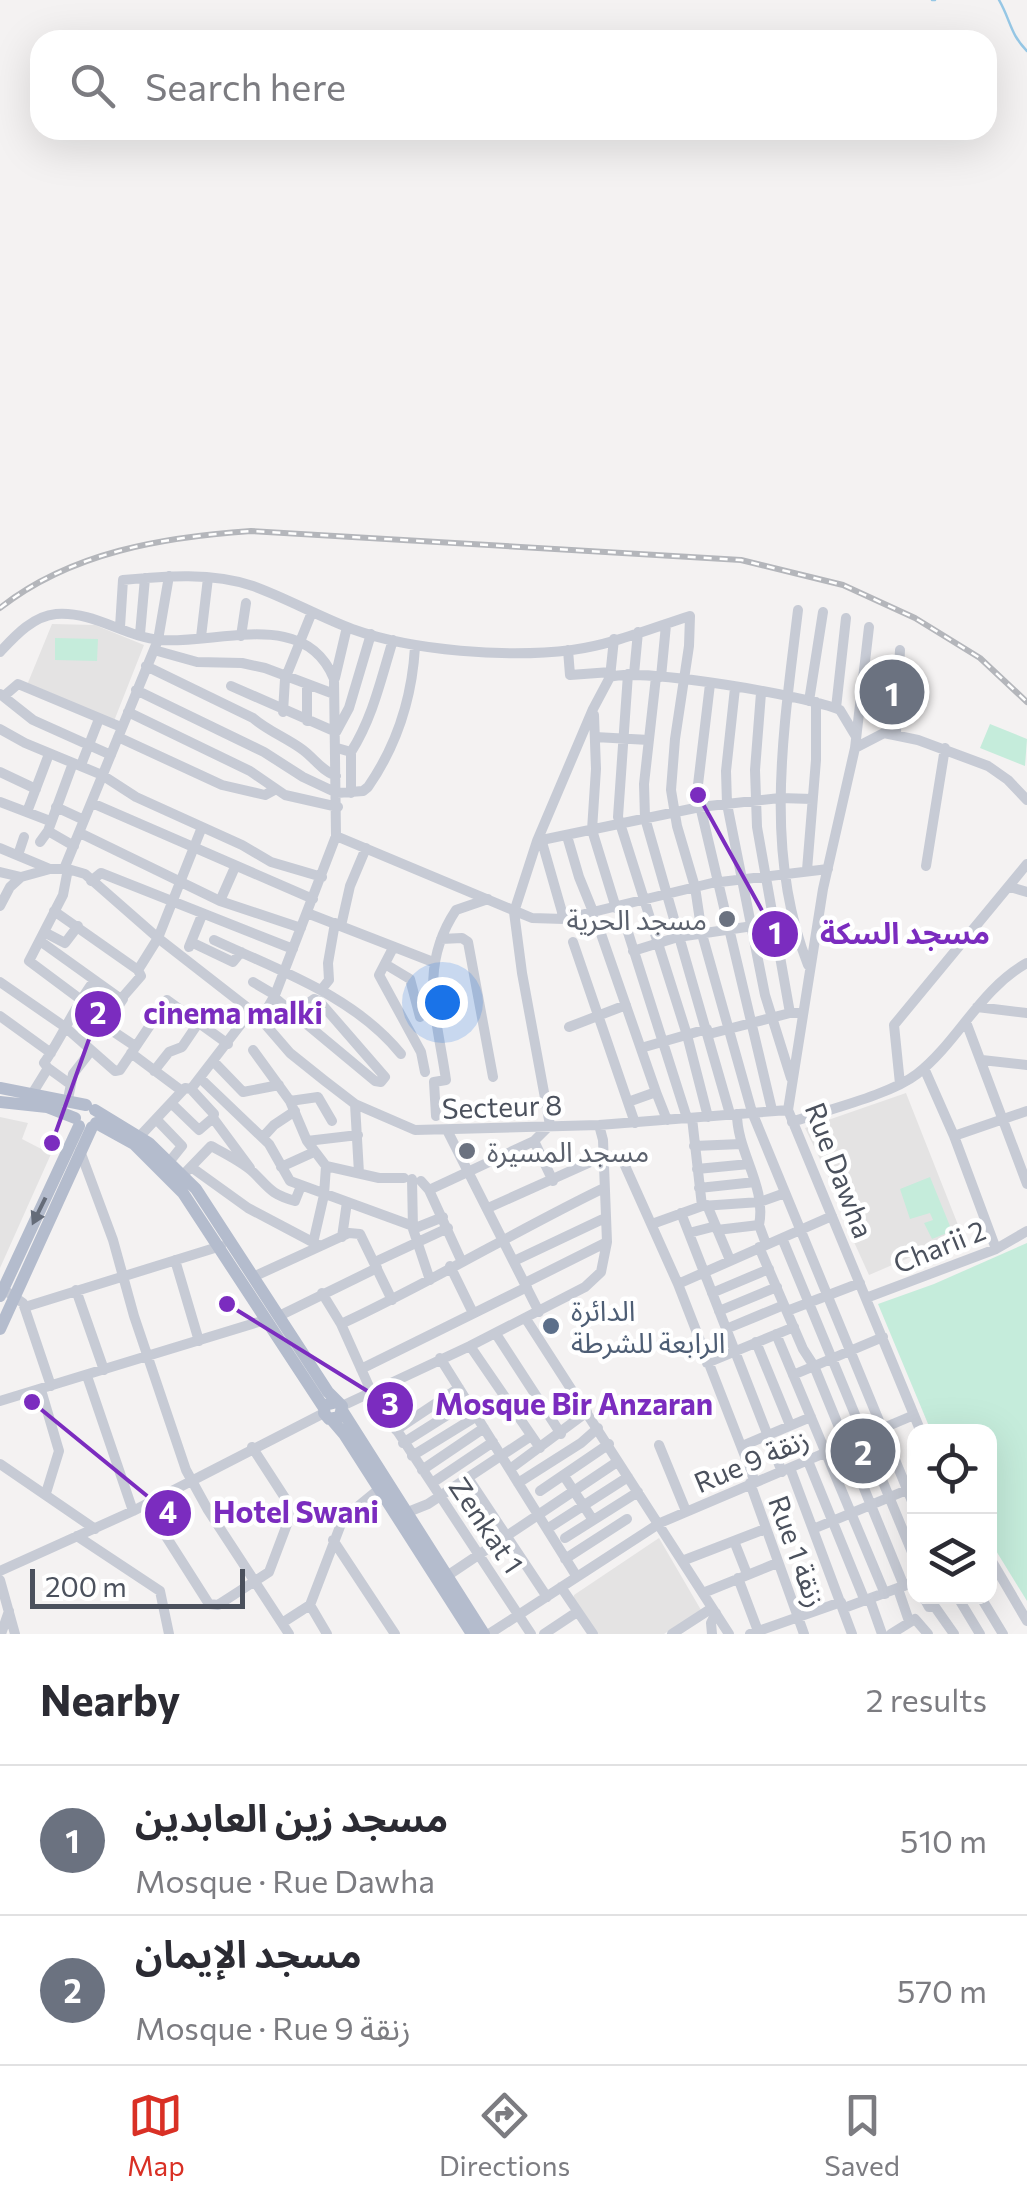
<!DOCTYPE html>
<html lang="en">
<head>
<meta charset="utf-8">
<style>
  :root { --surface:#fff; --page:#f7f7f7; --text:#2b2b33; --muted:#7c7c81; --line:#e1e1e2; --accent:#d93025 }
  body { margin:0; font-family:Commissioner,"Noto Sans Arabic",sans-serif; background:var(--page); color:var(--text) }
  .controls { position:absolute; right:30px; bottom:30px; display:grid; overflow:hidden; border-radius:20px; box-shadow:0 10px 40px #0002 }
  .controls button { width:90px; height:90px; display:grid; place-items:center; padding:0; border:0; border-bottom:2px solid var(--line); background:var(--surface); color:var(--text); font:50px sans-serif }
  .scale { position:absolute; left:30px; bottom:25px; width:215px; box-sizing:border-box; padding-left:10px; border:5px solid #4b515d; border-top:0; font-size:28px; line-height:35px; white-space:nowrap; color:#4b515d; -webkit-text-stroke:8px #fff; paint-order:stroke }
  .you { position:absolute; left:442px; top:1002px; width:35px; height:35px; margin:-25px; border:8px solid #fff; border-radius:50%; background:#1a73e8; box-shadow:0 0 0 15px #1a73e833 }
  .badge { display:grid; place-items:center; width:65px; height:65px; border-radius:50%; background:var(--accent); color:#fff; font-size:32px; font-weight:700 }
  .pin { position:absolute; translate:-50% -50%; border:5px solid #fff; box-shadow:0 2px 10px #0006 }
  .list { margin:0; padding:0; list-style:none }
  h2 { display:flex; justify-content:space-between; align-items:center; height:130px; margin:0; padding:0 40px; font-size:42px }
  h2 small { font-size:32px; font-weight:400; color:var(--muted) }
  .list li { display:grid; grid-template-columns:65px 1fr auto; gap:30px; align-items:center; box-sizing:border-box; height:150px; padding:0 40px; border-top:2px solid var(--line) }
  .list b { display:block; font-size:38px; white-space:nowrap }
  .list p { margin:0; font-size:32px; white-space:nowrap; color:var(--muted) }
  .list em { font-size:32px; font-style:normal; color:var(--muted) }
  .icon { flex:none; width:55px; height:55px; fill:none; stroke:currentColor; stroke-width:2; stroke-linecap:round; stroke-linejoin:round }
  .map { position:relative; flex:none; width:1027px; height:1634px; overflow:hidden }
  .search { position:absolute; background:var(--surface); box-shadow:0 10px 40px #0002; left:30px; right:30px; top:30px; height:110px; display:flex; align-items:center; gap:25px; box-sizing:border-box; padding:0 35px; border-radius:30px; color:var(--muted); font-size:38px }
  .sheet { height:430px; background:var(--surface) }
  nav { display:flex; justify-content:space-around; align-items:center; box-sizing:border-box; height:140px; border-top:2px solid var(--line); background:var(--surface); font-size:28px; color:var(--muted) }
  nav a { display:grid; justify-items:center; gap:5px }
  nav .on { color:var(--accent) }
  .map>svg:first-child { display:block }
</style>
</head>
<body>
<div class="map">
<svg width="1027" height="1634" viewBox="0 0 1027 1634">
  <rect width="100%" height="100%" fill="#f4f2f2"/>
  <path fill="#e4e3e3" d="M52 624 95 625 144 645 114 721 27 685Z
    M906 1093 962 1235 869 1275 854 1242 858 1238 805 1128Z
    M0 1117 28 1123 22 1139 51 1154 0 1268Z
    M659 1538 701 1610 664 1634H596L573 1599 574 1595Z"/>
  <path fill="#c5ecdb" d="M55 638 98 639 97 661 55 660Z
    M990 724 1027 739 1025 766 980 748Z
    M930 1177 952 1231 932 1239 924 1223 933 1220 930 1213 910 1219 900 1189Z
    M1027 1243V1601L990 1541V1432L931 1431 878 1304 934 1284Z"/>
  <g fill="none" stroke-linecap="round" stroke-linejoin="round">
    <path stroke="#96c7e5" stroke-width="2.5" d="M932 0H935
      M999 0C1011 21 1010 34 1027 51"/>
    <path stroke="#c7cbd5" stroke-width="10" d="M798 610C784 727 763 852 808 965
      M120 627 123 580C165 576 212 572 253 586 286 598 318 616 352 629 413 651 507 658 572 650 611 645 652 628 690 616L689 646 675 739 671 790 677 826 695 887 702 934 752 1112 914 1506
      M869 627 855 748 823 889 788 1110 921 1432
      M140 634 145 578
      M241 636 246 603
      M201 637 208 578
      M154 650 197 662 242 663 265 668 334 694
      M568 650 570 675 611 672
      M0 652C15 636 33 616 56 614 94 611 125 637 161 640 219 644 306 608 334 679L336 836 275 995 268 1007 258 1016
      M146 666 253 718C268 731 287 738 303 750 315 759 321 770 336 776
      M628 674 618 817 687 1035 708 1117
      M634 674 638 632
      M610 677C638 667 810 696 840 710L855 735
      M656 677 644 784 645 818 730 1114
      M661 677 666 625
      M335 678 347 627
      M710 684 697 793 772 1110
      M231 686 336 732 349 708 371 634
      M735 688 726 771 727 804 765 995 791 1078
      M136 690 264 752 303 777 337 793 363 791 368 787C397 745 412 698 415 647
      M761 693 755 770 757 827 790 1013H802
      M0 694 33 720 111 755
      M4 696 18 684 121 727
      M809 701 823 612
      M836 708 846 618
      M128 712 250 771 285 795 338 807
      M283 712 285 679 312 612
      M594 715 596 769 592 830 616 908
      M307 721V684
      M0 729 25 743 102 775 136 797 242 845 271 862 322 877
      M896 733 900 650
      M118 737 222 785 265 795 276 789
      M595 737 649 740
      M337 748 351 752C373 717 381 679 393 640
      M855 748 884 733 918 740 988 766 1008 780 1027 800
      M81 765 99 719
      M0 772 36 789
      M351 793V752
      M0 802 50 821
      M92 803 313 899
      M56 807 84 820
      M27 812 49 754
      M48 831 74 846
      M80 833 220 901 301 928
      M336 836 532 918 564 919 712 883 828 869
      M567 836 579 877 594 914
      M537 841 700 807 780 798 812 799
      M40 842 48 831 73 763
      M542 842 564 919
      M0 848 50 869
      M18 855 24 837
      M926 866 945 748
      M64 869 158 640 169 576
      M68 869 63 895 29 961 80 999
      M807 870 816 760V702
      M0 872 21 877
      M91 881 101 873 293 949
      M1010 887 1027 892
      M220 901 235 867
      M0 906 10 887 21 877 50 869H68L85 874 158 938 258 1016 290 1053 325 1081 355 1104 415 1130 599 1125 788 1110
      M307 913 433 962
      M625 923 687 1118
      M341 926 350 886 366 848
      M600 931 656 1092 628 1102
      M44 932 65 943 78 926
      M441 939 462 938 468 942 493 1077
      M214 940C280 971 354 996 401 1054
      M40 941 121 999 141 976 138 970 54 911
      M191 942 233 962 241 952
      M573 942 635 1123
      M189 947 202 915
      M393 948 379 975 421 1052 425 1072
      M633 951 678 937 794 920
      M385 964 410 979 420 1017
      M138 970 158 938 202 827
      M0 982 65 1027 115 1071 120 1070 167 1000 228 1044
      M253 982 275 995
      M321 990 329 980 328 963 335 923
      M274 997 375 1081 381 1082 385 1077 319 1001 314 999 294 1013
      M123 999 105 1026 135 1046
      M977 1007 1027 1013
      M0 1016 51 1053
      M966 1022 1027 1184
      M569 1027 626 1005
      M709 1034 790 1013
      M641 1048 707 1029
      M253 1050 290 1101 307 1141 326 1166 379 1178H404
      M131 1053 182 1091
      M982 1060 1027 1065
      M214 1062 243 1092 279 1085
      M48 1068 70 1084
      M924 1068 954 1136 996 1249
      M154 1071 169 1052 182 1047 199 1022
      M201 1079 269 1144 290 1181 413 1226
      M900 1084 894 1025 1027 864
      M191 1089 214 1114 213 1118 250 1168
      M656 1092 667 1120
      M32 1094 48 1068 44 1063C63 1036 74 1007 94 981
      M68 1099 73 1074 90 1052
      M290 1101 318 1097 332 1121
      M171 1103 199 1130 213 1118
      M355 1104 359 1173
      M737 1114C737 1152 767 1187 759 1225
      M436 1116 434 1082 446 1080C437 1017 418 967 456 910L488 899
      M692 1118 702 1206
      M156 1119 182 1146 170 1161
      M792 1122C826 1110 890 1095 917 1074 958 1042 980 989 1027 963
      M447 1130 539 1312
      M140 1136 185 1088 191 1089 251 1011
      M954 1136 1027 1111
      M263 1137 274 1125 295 1111
      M307 1141 358 1135
      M534 1141 553 1181
      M694 1146 741 1144
      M80 1151 113 1240 134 1316 186 1470 208 1510 289 1634
      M191 1167 248 1208 320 1246
      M281 1167 314 1152
      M697 1169 749 1164
      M183 1175 211 1146C224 1153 244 1163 254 1173 270 1189 271 1194 295 1201L301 1186
      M412 1179 413 1229 430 1280
      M421 1181 429 1190 461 1260
      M699 1188 755 1182
      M429 1190 534 1141 550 1125 522 973 514 912 537 841 593 709 610 677 614 639
      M707 1205 730 1260
      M488 1208 604 1156H617L622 1159 678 1284 755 1482
      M681 1213 782 1472
      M652 1224 702 1206 760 1202 785 1193
      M413 1229 443 1217
      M717 1230 759 1225 766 1244
      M689 1233 716 1226
      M342 1237 347 1202
      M782 1238 914 1557
      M313 1243 324 1195 326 1166
      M759 1247 803 1349 814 1366 904 1586
      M175 1260 199 1341
      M514 1261 605 1218
      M375 1262 448 1228
      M450 1266 473 1313
      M253 1277 349 1233 360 1234 392 1300
      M525 1283 607 1242
      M678 1284 832 1216
      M3 1289 23 1303 51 1386
      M76 1290 104 1370
      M322 1293 341 1324 371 1391 531 1634
      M712 1293 769 1269
      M866 1298 996 1249 1027 1231
      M25 1307 221 1246
      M719 1311 777 1287
      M787 1311 860 1283
      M279 1316 377 1268
      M526 1319 729 1634
      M341 1324C430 1283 515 1231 604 1188
      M726 1329 784 1305
      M496 1334 561 1434
      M776 1334 885 1594
      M756 1342 790 1425
      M470 1346 540 1448
      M440 1358 577 1577
      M707 1363 794 1327
      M361 1369 527 1287
      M793 1375 883 1337
      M87 1376 133 1511
      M41 1390 59 1451 46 1493
      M0 1401 265 1320
      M342 1406 470 1346 585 1287 601 1272 607 1242 603 1140 599 1125
      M396 1430 459 1388
      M403 1443 468 1402
      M659 1445 686 1511
      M742 1446 811 1417
      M412 1456 477 1416
      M808 1461 865 1601
      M0 1464 95 1529
      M790 1468 852 1634
      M510 1469 587 1412
      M422 1470 484 1428
      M564 1476 593 1520
      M468 1478 547 1597
      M432 1483 493 1442
      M518 1483 581 1443 598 1428
      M750 1483 804 1634
      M540 1491 609 1444
      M146 1505 209 1604 218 1605 269 1572 289 1519 287 1501 252 1447
      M408 1512 428 1504 531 1436
      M547 1529 628 1477
      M813 1529 914 1487
      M77 1536 160 1591 169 1634
      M565 1538 638 1492
      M333 1540 395 1634
      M734 1541 747 1574
      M990 1558 1027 1621
      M565 1559 627 1519
      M682 1561 765 1529
      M0 1571 133 1511 324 1413
      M447 1576 617 1462
      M738 1578 758 1631
      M0 1580 15 1634
      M561 1587 593 1634
      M898 1589 909 1621
      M703 1593 777 1563
      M923 1596 929 1607H935L954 1634
      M957 1596 980 1634
      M980 1596 1003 1634
      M870 1600 882 1634
      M310 1605 327 1634
      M844 1608 914 1582
      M282 1623 310 1605 341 1524 351 1512 379 1489
      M1 1634 9 1611
      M489 1634 660 1523 914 1415
      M544 1634 577 1612
      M672 1634 712 1608
      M712 1634 711 1623 716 1613
      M750 1634 841 1602
      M891 1634 915 1619 928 1634"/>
    <path stroke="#b4bccd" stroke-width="12" d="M0 1088 86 1105
      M0 1102 47 1107 75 1118
      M95 1110 149 1143 196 1189 328 1392 342 1406 340 1417 329 1419 324 1413 325 1405 337 1402
      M96 1123 134 1144 183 1193 324 1408
      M0 1296 79 1126
      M0 1329 92 1127
      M343 1412 484 1634
      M332 1420 344 1434 472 1634"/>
    <defs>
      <path id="rail" d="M0 608C71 552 164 537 251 531L741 560 843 585 915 618 980 658 1027 702"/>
    </defs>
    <use href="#rail" stroke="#b4b6bb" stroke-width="6"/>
    <use href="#rail" stroke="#fff" stroke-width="2.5" stroke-dasharray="8" stroke-linecap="butt"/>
  </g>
  <defs><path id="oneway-solid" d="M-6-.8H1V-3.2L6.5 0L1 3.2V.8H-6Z" transform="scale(2.5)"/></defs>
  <use fill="#656c79" href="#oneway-solid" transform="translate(39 1211) rotate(116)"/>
  <g fill="#6b7280" stroke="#fff" stroke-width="4">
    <circle cx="727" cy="919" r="10"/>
    <circle cx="467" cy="1151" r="10"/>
  </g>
  <circle fill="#5c6f8a" stroke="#fff" stroke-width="4" cx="551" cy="1326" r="10"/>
  <g text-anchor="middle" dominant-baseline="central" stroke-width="9" stroke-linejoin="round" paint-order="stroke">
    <g font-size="28" fill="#5b616d" stroke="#fff" text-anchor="end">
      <text x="707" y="919">مسجد الحرية</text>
      <text x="487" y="1151" text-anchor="start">مسجد المسيرة</text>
    </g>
    <g font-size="28" fill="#4b515d" stroke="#fff">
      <text transform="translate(502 1106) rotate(-2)">Secteur 8</text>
      <text transform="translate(840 1170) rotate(69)">Rue Dawha</text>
      <text transform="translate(939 1246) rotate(-22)">Charii 2</text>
      <text transform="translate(751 1460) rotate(-23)">Rue 9 زنقة</text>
      <text transform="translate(487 1525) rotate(56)">Zenkat 1</text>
      <text transform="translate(798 1551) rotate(70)">Rue 1 زنقة</text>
    </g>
    <g font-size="28" fill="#4e5e75" stroke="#fff" text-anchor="start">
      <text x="571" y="1310">الدائرة<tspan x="571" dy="32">الرابعة للشرطة</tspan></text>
    </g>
  </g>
  <path fill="none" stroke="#7b2cbf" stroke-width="4" d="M698 795L775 934M52 1143L98 1014M227 1304L390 1405M32 1402L168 1513"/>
  <g fill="#7b2cbf" stroke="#fff" stroke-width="4">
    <circle cx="698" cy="795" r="10"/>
    <circle cx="52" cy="1143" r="10"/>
    <circle cx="227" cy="1304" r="10"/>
    <circle cx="32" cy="1402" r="10"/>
    <circle cx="775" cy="934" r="25"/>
    <circle cx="98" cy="1014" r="25"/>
    <circle cx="390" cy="1405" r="25"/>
    <circle cx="168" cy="1513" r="25"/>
  </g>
  <g font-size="30" text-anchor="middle" font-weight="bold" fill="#fff">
    <text x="775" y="944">1</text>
    <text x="98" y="1024">2</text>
    <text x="390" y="1415">3</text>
    <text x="168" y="1523">4</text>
  </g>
  <g font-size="30" text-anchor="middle" font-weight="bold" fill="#7b2cbf" stroke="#fff" stroke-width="9" stroke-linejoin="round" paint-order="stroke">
    <text x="905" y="944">مسجد السكة</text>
    <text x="233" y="1024">cinema malki</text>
    <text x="574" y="1415">Mosque Bir Anzaran</text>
    <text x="296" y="1523">Hotel Swani</text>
  </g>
</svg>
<div class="controls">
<button><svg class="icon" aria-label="locate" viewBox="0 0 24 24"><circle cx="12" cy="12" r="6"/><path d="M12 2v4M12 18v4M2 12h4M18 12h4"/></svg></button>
<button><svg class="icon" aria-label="layers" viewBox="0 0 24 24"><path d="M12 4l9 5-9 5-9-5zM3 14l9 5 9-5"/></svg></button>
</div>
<div class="scale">200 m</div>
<div class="you"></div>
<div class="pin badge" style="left:892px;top:692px;background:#6b7280">1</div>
<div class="pin badge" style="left:863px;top:1451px;background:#6b7280">2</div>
<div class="search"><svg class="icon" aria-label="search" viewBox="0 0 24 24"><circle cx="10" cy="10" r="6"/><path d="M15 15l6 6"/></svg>Search here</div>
</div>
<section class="sheet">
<h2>Nearby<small>2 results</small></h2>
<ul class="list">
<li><span class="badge" style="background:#6b7280">1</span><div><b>مسجد زين العابدين</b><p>Mosque · Rue Dawha</p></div><em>510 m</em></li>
<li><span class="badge" style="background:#6b7280">2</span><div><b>مسجد الإيمان</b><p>Mosque · Rue 9 زنقة</p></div><em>570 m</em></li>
</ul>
</section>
<nav>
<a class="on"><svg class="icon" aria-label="map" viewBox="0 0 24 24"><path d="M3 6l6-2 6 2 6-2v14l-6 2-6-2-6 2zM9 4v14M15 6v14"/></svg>Map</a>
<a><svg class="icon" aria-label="directions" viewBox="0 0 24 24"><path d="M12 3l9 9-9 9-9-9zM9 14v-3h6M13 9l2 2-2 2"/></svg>Directions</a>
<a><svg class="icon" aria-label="saved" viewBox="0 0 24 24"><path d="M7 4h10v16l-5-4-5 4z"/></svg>Saved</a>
</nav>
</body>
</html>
